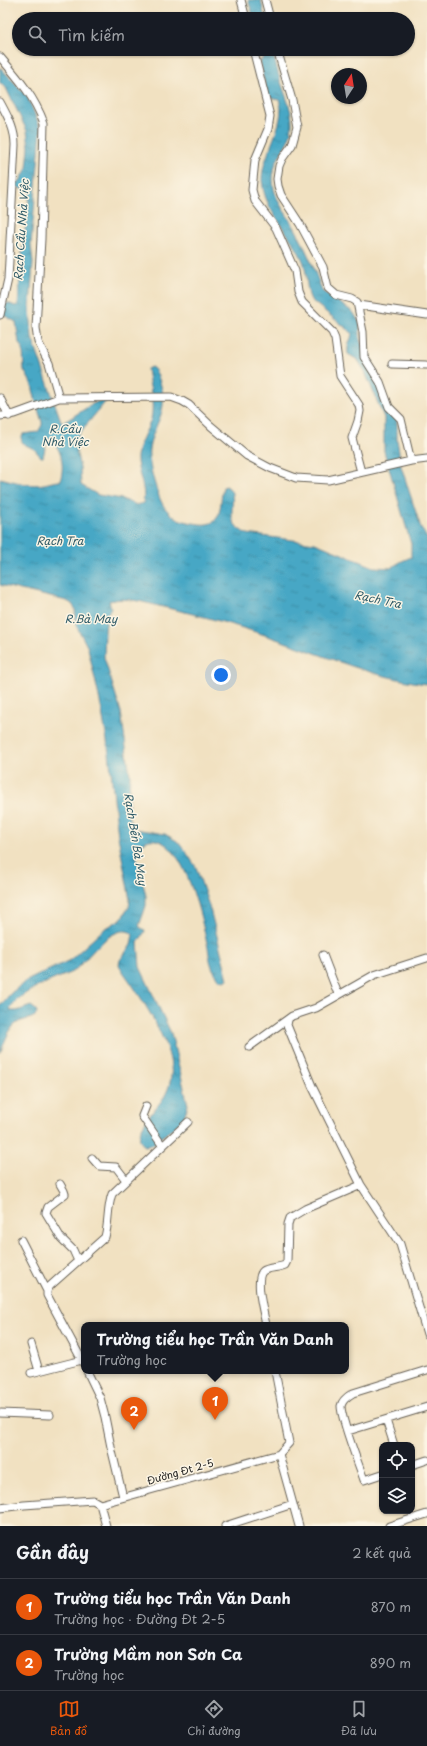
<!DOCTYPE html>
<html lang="vi">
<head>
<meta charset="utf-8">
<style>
  :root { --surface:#171b24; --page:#242831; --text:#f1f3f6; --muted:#9ea1a6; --line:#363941; --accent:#ea580c }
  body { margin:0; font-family:"Playpen Sans",sans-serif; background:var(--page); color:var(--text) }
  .controls { position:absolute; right:12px; bottom:12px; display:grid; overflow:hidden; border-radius:8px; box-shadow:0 1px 3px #0004 }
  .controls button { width:36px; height:36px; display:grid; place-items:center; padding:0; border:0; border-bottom:1px solid var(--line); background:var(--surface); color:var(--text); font:20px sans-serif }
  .compass { position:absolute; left:331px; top:68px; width:36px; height:36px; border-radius:50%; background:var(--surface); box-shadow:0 1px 3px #0004; rotate:12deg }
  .you { position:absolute; left:221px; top:675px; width:14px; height:14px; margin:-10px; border:3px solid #fff; border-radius:50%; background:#1a73e8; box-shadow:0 0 0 6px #1a73e833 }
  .badge { display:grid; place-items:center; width:26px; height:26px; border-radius:50%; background:var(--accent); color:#fff; font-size:13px; font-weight:700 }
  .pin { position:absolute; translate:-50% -33px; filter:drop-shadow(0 1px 2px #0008) }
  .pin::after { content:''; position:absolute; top:21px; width:14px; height:12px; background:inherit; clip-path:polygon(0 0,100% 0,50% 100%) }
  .popup { position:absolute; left:81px; top:1322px; width:268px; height:52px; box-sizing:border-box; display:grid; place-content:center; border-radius:8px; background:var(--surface); filter:drop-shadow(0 1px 3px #0005); font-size:13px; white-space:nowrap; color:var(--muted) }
  .popup b { font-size:15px; color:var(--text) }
  .popup::after { content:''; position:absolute; left:50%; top:100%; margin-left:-8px; border:8px solid transparent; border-top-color:var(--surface) }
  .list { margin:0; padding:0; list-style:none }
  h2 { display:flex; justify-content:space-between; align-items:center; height:52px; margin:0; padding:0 16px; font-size:17px }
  h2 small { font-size:13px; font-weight:400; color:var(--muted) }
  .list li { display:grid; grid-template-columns:26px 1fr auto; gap:12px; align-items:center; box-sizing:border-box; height:56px; padding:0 16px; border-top:1px solid var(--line) }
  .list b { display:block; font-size:15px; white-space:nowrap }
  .list p { margin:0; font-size:13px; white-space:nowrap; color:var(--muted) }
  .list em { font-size:13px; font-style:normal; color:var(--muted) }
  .icon { flex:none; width:22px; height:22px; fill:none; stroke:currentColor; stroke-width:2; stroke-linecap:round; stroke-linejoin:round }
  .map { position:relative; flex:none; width:427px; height:1526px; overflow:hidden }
  .search { position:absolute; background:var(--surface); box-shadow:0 1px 3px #0004; left:12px; right:12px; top:12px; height:44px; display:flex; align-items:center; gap:10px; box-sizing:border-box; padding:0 14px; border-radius:22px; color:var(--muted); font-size:15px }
  .sheet { height:164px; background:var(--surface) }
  nav { display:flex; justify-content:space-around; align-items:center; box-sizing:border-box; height:56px; border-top:1px solid var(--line); background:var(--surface); font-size:11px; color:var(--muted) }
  nav a { display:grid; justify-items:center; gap:2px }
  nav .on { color:var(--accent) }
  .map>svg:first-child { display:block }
</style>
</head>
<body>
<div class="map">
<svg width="427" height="1526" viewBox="0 0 427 1526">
  <defs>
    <pattern id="water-ripples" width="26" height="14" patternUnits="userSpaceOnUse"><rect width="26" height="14" fill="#46a7c5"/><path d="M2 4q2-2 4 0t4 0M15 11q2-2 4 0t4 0" fill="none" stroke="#3a879f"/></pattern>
  </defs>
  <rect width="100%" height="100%" fill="#fcf5e5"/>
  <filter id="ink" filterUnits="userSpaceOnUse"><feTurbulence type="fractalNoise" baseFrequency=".025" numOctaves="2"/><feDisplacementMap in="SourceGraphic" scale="8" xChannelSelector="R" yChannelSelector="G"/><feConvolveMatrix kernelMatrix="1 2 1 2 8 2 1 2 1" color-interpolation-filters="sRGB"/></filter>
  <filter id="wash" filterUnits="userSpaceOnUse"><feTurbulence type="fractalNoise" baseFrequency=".012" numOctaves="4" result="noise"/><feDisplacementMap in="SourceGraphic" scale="16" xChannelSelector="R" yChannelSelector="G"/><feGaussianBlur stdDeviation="0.9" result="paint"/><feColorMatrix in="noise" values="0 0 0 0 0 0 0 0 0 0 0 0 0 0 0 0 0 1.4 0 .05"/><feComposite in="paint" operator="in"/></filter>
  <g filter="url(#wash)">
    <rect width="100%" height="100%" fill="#f1e1c1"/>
    <path fill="url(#water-ripples)" stroke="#316270" d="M248 0H261L265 19H254Z
      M263 49H272C275 60 277 71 281 82 285 95 292 109 292 123 292 149 268 157 274 189 278 205 290 218 297 232 307 251 315 270 322 291L353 312 360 323V340L378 382 381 395 397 419V439L401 466 421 528 427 538V684C376 678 330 658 282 641 243 627 204 616 163 607 146 603 126 596 109 601L111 608 107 615 105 630 104 657 121 712 130 775 128 814 134 829 165 834 177 841 186 852 196 867 210 909 228 979 225 981 220 980C217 976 214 972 212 967 209 960 209 951 207 943 201 918 186 846 156 840 145 838 140 845 136 854L146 896V906L139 926 145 931 138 943 140 967 171 1033 188 1105 183 1120 152 1145 145 1146C128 1136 156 1109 162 1100 167 1093 170 1085 171 1077 176 1048 138 992 121 969L119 964 120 960 131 945 133 934C115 919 86 961 74 971 55 980 20 990 10 1009L11 1011H17L31 1006 36 1010 37 1014C32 1020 23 1019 17 1023 8 1029 5 1043 0 1053V1006L11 993 26 981 70 960 103 930 121 919 129 907 130 900 118 836 109 753 101 706 88 648 76 625 75 609 72 604 67 601 0 585V478C13 481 31 487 44 484 50 483 54 481 60 481 65 466 62 448 49 438L47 440 43 457H41C39 455 37 452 35 450 29 445 17 445 23 434L38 432 42 425V422L36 403 32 385 24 370 23 350 19 343 16 322 0 313 2 304 8 303 15 306 18 305 22 254 30 191 16 187 15 184 20 181 27 168 29 147 27 131 6 88 0 83V67L27 96 41 129 31 245 33 263 30 306 32 338 61 421 64 422C74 417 95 400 105 399L106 401 79 434 75 446 80 468 81 485 98 495 122 499 137 505 143 503C147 488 136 472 137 457 138 443 147 432 151 419 155 403 149 385 147 369L151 367C156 369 158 376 160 382 170 414 154 421 149 449 147 460 157 495 163 505 167 511 174 518 181 520 187 522 193 523 199 524 224 527 219 505 223 487L226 486C238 491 229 511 233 521 236 527 241 531 247 534L315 543 374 567 391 568 400 562 411 557V544L384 451V418L365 372 358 360 348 354C347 342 351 342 352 333L311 300C305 288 308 274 303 261 291 233 264 212 262 180 261 157 288 121 279 100L268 97 260 65 261 60 263 58Z"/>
  </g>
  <g filter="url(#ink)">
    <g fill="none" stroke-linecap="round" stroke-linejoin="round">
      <defs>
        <path id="minor" d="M241 0 246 19
          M265 0 270 19
          M253 49 270 116 268 129 255 160 252 190 255 201 276 228 295 271 298 292 302 302 332 332 335 339 340 376 359 405 360 411 358 421 352 438 361 472
          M277 49 292 100 297 127 292 145 282 159 279 166 277 179 278 186 281 195 300 224 323 267 328 288 336 295 352 299 357 302 363 332 364 357 380 382 389 407 401 419 411 461
          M0 57C18 78 34 96 44 123L41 239 36 328 38 342 49 363 59 398
          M0 102C8 117 15 129 15 145L8 279 0 315
          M359 305 427 315
          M392 364 427 365
          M0 398 9 416
          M0 416 15 414 59 398 171 397 182 401 189 405 211 426 247 456 270 468 296 478 328 480 411 461 427 459
          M323 955 338 994
          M288 1020 287 1025 312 1086 361 1185 400 1244 427 1334
          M249 1047 292 1016 316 1008 374 975 427 958
          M146 1106 142 1116 162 1145
          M92 1158 99 1166 116 1167 126 1180
          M60 1184 64 1191 65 1194 48 1207 46 1213 61 1238 73 1250 78 1261
          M21 1240 47 1291
          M266 1325C264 1314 254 1279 263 1271 268 1267 279 1268 285 1265L287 1261 288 1224 290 1218 305 1209 361 1185
          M31 1344 39 1371
          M84 1364 47 1295V1291L50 1286 105 1237C109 1223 107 1208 112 1194L188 1122
          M87 1371 100 1398 105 1417 111 1447 123 1497
          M31 1373 82 1360
          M0 1413 50 1415
          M386 1420 394 1445
          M348 1431 427 1407
          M279 1454 299 1526
          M412 1465 427 1460
          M382 1474 364 1480C359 1465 341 1420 341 1406 342 1400 348 1396 353 1393L427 1370
          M100 1504 106 1526
          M0 1508 24 1505 93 1500 100 1504 279 1454 289 1443 275 1371
          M225 1526 293 1504
          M389 1526 427 1514"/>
      </defs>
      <use href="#minor" stroke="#676156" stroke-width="9"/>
      <use href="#minor" stroke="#fff" stroke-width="7"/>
    </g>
  </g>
  <g text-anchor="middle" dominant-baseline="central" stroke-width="3" stroke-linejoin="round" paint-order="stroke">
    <g font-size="10" fill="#1c1c1c" stroke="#fcf5e5">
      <text transform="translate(180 1471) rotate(-16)">Đường Đt 2-5</text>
    </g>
    <g font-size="11" font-style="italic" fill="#2f5b68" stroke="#fcf5e5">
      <text transform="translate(21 230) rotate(-86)">Rạch Cầu Nhà Việc</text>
      <text x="65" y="428">R.Cầu<tspan x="65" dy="13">Nhà Việc</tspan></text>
      <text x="60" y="540">Rạch Tra</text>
      <text transform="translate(378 599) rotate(12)">Rạch Tra</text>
      <text x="91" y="618">R.Bà May</text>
      <text transform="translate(136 839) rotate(81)">Rạch Bến Bà May</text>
    </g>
  </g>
</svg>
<div class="controls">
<button><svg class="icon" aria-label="locate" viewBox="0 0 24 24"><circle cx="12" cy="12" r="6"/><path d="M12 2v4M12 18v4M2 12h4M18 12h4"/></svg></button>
<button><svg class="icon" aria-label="layers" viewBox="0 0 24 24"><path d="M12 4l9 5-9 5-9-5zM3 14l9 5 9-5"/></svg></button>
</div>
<svg class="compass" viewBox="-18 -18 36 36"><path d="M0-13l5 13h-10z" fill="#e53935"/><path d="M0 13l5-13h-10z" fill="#9ea1a6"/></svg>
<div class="you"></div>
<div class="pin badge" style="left:215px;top:1420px">1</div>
<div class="popup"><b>Trường tiểu học Trần Văn Danh</b>Trường học</div>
<div class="pin badge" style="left:134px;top:1430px">2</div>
<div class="search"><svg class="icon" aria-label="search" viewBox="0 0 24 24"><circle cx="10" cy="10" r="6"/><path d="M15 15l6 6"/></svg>Tìm kiếm</div>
</div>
<section class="sheet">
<h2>Gần đây<small>2 kết quả</small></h2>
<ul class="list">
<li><span class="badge">1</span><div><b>Trường tiểu học Trần Văn Danh</b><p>Trường học · Đường Đt 2-5</p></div><em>870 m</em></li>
<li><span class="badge">2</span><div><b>Trường Mầm non Sơn Ca</b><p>Trường học</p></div><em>890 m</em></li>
</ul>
</section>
<nav>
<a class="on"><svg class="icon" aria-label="map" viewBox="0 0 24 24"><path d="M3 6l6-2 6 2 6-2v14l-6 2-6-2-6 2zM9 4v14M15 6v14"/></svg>Bản đồ</a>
<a><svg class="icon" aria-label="directions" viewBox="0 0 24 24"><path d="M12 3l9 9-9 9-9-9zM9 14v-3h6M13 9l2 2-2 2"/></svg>Chỉ đường</a>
<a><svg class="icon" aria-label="saved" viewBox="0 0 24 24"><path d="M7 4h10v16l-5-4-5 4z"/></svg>Đã lưu</a>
</nav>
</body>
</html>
